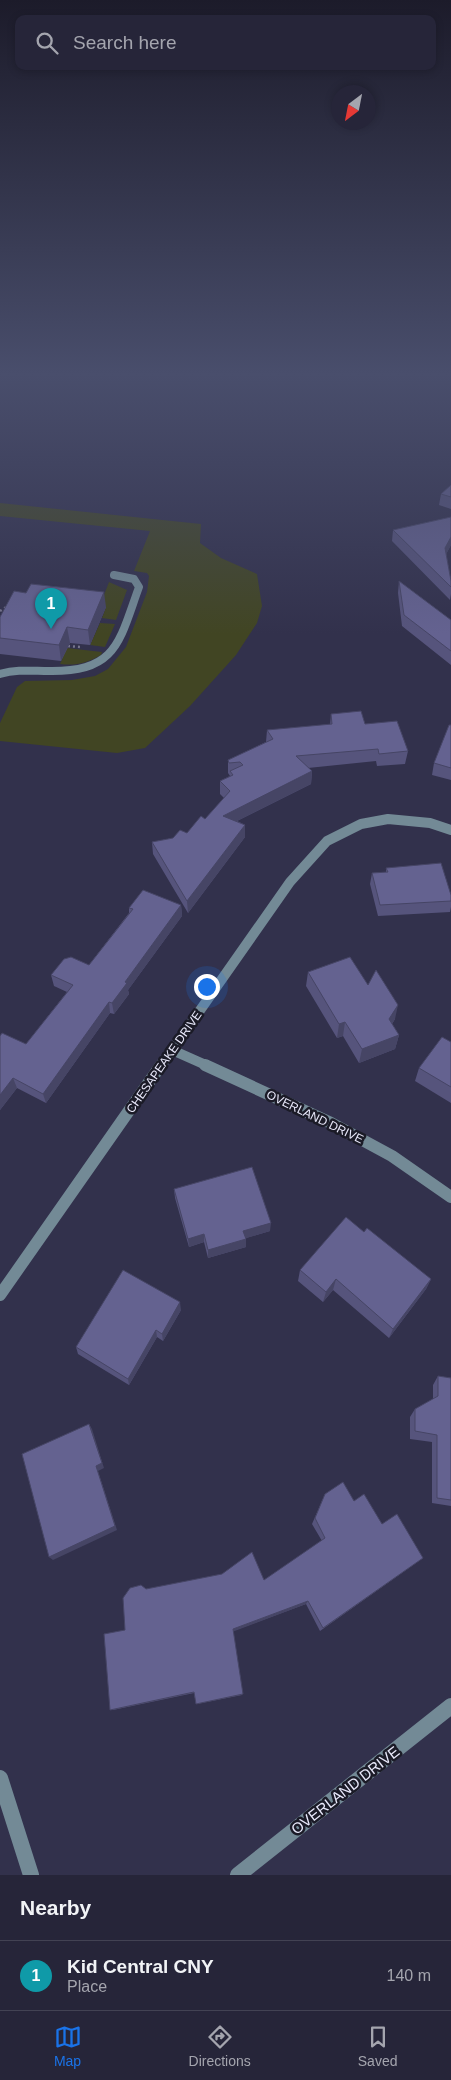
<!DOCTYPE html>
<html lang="en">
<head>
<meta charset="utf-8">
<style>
  :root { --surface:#262539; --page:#323144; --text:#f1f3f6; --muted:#a4a5ae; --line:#424253; --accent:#1a73e8 }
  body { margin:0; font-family:Helvetica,sans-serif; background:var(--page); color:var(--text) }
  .compass { position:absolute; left:331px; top:85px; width:45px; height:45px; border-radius:50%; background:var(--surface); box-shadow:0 2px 8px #0003; rotate:212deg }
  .you { position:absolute; left:206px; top:986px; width:18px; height:18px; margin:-12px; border:4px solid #fff; border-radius:50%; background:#1a73e8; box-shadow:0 0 0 8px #1a73e833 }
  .badge { display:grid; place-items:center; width:32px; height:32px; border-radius:50%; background:var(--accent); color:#fff; font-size:16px; font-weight:700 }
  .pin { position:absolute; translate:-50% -41px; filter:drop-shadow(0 1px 2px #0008) }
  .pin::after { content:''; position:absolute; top:26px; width:18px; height:15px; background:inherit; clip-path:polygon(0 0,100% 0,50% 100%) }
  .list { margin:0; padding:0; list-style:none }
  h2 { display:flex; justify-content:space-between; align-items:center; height:65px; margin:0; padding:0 20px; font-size:21px }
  h2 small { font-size:16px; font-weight:400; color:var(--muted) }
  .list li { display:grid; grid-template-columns:32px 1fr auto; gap:15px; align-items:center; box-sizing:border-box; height:70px; padding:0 20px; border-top:1px solid var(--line) }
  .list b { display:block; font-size:19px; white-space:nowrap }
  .list p { margin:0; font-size:16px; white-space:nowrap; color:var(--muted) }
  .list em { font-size:16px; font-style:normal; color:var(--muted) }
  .icon { flex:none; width:28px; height:28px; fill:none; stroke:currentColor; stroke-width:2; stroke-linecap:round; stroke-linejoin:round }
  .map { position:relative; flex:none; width:451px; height:1875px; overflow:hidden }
  .search { position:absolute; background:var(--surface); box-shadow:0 2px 8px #0003; left:15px; right:15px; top:15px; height:55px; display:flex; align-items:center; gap:12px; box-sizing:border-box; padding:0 18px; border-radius:10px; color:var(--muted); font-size:19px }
  .sheet { height:135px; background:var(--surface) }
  nav { display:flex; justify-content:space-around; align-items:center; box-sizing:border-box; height:70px; border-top:1px solid var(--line); background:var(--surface); font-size:14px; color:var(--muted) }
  nav a { display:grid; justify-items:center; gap:2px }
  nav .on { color:var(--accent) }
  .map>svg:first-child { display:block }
</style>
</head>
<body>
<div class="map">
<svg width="451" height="1875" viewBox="0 0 451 1875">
  <rect width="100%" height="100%" fill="#32314c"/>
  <path fill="#414523" d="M0 503 201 524 200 543 221 558 257 574 262 606 257 623 236 655 190 706 145 748 117 753 0 741V723L17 687 25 681 72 680 95 676 108 669 126 647 147 592 149 576 147 573 134 571 150 531 0 516Z
    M109 582 127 590 116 620 102 618 106 607 34 599 104 595Z
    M100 623 115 624 105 647 90 645Z
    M67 648 102 652 101 655C87 663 76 666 60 664Z"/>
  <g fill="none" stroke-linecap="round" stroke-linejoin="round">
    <path stroke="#76758d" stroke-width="2.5" stroke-dasharray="2 3" stroke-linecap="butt" d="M0 611 8 606
      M68 646 80 647"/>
    <path stroke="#738a96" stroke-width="8" d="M0 674C17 669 32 671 49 671 117 672 119 642 139 587L134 579 114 575"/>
    <path stroke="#738a96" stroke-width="10" d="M172 1050 208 1066
      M161 1066 290 882 327 841 361 824 388 819 430 823 451 830"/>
    <path stroke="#738a96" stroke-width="12" d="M205 1065 331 1123 392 1156 451 1197
      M0 1295 161 1065"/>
    <path stroke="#738a96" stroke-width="16" d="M0 1778 31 1875
      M238 1875 451 1706"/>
  </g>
  <path fill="#56547c" d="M451 485V509L439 505 441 494Z
    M451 517V545L446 554 451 581V594L450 600 392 541 393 530Z
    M399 581 451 620V665L402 626 398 593Z
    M106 607 90 645 70 643 61 661 0 654V617Z
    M331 714 365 724 408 751 405 764 377 766 376 761 308 768 312 771 311 784 237 821 245 825V837L188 913 153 854 152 842 173 838 187 833 205 819 224 798 220 794V781L230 776 228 773V760L266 742 267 730 330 725Z
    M451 725V780L432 775 434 763Z
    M386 868 451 895V907L450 912 378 916 370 884 372 873 386 872Z
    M181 905 182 916 128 990 129 994 114 1014 110 1013 46 1103 17 1088 0 1110V1036L26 1044 67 992 54 986 51 975 89 965 129 913V908Z
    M308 972 368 985 395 1019 392 1024 399 1035 395 1049 359 1063 343 1036 337 1038 306 986Z
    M451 1042V1103L415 1081 419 1068Z
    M174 1189 270 1231 246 1238V1247L208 1258 204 1242 189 1247 175 1198Z
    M364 1232 431 1279 426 1289 389 1338 333 1290 323 1302 298 1281 300 1270Z
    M181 1310 163 1341 157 1337 129 1385 78 1354 76 1347Z
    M438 1376 451 1378V1506L432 1503V1442L410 1439V1417L415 1409 433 1399V1385Z
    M325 1494 354 1501 423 1558 320 1631 306 1604 233 1631 242 1695 197 1704H196L194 1693 113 1710H110L125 1630 146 1589 264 1580 322 1541 312 1524Z"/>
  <path fill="#464565" d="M451 537V545L443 560 445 548Z
    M104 592 106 607 90 645 88 630Z
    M67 627 70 643 61 661 59 645Z
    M312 771 311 784 223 828V816Z
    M245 825V837L188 913 187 901Z
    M181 905 182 916 128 990 129 994 114 1014 112 1003 125 982Z
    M109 1002 110 1013 46 1103 43 1094Z
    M398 1005 395 1019 386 1033 389 1019Z
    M345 1022 343 1036 337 1038 339 1024Z
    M399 1035 395 1049 359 1063 362 1049Z
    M13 1078 17 1088 0 1110V1095Z
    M271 1223 270 1231 243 1239V1231Z
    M204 1234V1242L189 1247 188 1239Z
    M246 1239V1247L208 1258V1250Z
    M336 1279 333 1290 323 1302 326 1292Z
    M431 1279 426 1289 389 1338 393 1329Z
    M180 1302 181 1310 163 1341 162 1334Z
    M156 1330 157 1337 129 1385 128 1379Z
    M89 1424 92 1429 104 1468 98 1471 117 1530 53 1560 49 1557 96 1466Z
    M308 1601 306 1604 232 1632 233 1629Z"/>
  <path fill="#646290" stroke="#464565" d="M451 485V497L441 494Z
    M451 517V537L445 548 451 581V587L393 530Z
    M399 581 451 620V651L404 615Z
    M31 584 104 592 88 630 67 627 59 645 0 638V617L14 591 26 593Z
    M361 711 365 724 397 721 408 751 379 754 378 749 296 756 312 771 223 816 245 825 187 901 152 842 173 838 180 830 187 833 201 816 205 819 230 791 220 781 233 775 230 771 243 765 240 762 229 763 228 760 273 739 267 730 332 724 331 714Z
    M449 725H451V768L434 763Z
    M441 863 451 895V901L380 905 372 873 388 872 386 868Z
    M143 890 181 905 125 982 127 983 112 1003 109 1002 43 1094 13 1078 0 1095V1036L2 1033 26 1044 73 985 51 975 64 959 71 957 89 965 133 909 129 908Z
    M350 957 368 985 376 970 398 1005 389 1019 399 1035 362 1049 345 1022 339 1024 308 972Z
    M442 1037 451 1042V1087L419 1068Z
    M252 1167 271 1223 243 1231 246 1239 208 1250 204 1234 188 1239 174 1189Z
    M346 1217 364 1232 367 1228 431 1279 393 1329 336 1279 326 1292 300 1270Z
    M123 1270 180 1302 162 1334 156 1330 128 1379 76 1347Z
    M438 1376 451 1378V1500L437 1498V1435L415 1431V1409L438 1396Z
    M89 1424 102 1463 96 1466 115 1526 49 1557 22 1454Z
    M343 1482 354 1501 364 1494 382 1524 397 1514 423 1558 323 1628 308 1601 233 1629 243 1694 196 1704 194 1692 110 1710 104 1634 125 1630 123 1598 130 1588 141 1585 146 1589 222 1574 252 1552 264 1580 325 1538 315 1518 325 1494Z"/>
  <linearGradient id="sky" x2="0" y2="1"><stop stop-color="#1c1b2a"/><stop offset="0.59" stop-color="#494e6c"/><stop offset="1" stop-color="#494e6c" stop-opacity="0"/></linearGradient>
  <rect width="451" height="634" fill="url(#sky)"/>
  <g text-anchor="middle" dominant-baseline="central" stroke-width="5" stroke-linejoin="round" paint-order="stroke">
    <g font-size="12" fill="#e9e9fb" stroke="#1b1b27">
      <text transform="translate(164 1062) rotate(-55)">CHESAPEAKE DRIVE</text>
      <text transform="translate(315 1117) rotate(26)">OVERLAND DRIVE</text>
    </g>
    <g font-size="15" fill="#e9e9fb" stroke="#1b1b27">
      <text transform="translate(345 1790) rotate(-38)">OVERLAND DRIVE</text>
    </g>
  </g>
</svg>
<svg class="compass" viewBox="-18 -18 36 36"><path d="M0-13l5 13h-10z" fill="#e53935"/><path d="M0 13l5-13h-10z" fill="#a4a5ae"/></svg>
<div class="you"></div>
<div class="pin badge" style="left:51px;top:629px;background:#0f9aa8">1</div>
<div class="search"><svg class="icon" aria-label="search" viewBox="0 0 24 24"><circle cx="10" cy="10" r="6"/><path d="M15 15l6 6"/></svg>Search here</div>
</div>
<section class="sheet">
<h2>Nearby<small></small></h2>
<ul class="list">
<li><span class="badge" style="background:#0f9aa8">1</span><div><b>Kid Central CNY</b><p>Place</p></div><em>140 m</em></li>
</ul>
</section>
<nav>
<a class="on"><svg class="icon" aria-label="map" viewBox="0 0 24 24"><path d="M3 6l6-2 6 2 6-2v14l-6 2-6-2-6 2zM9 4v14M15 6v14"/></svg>Map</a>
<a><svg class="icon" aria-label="directions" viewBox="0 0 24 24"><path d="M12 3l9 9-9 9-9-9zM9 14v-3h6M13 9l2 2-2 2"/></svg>Directions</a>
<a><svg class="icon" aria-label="saved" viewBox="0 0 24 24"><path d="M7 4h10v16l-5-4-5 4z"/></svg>Saved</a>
</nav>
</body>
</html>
